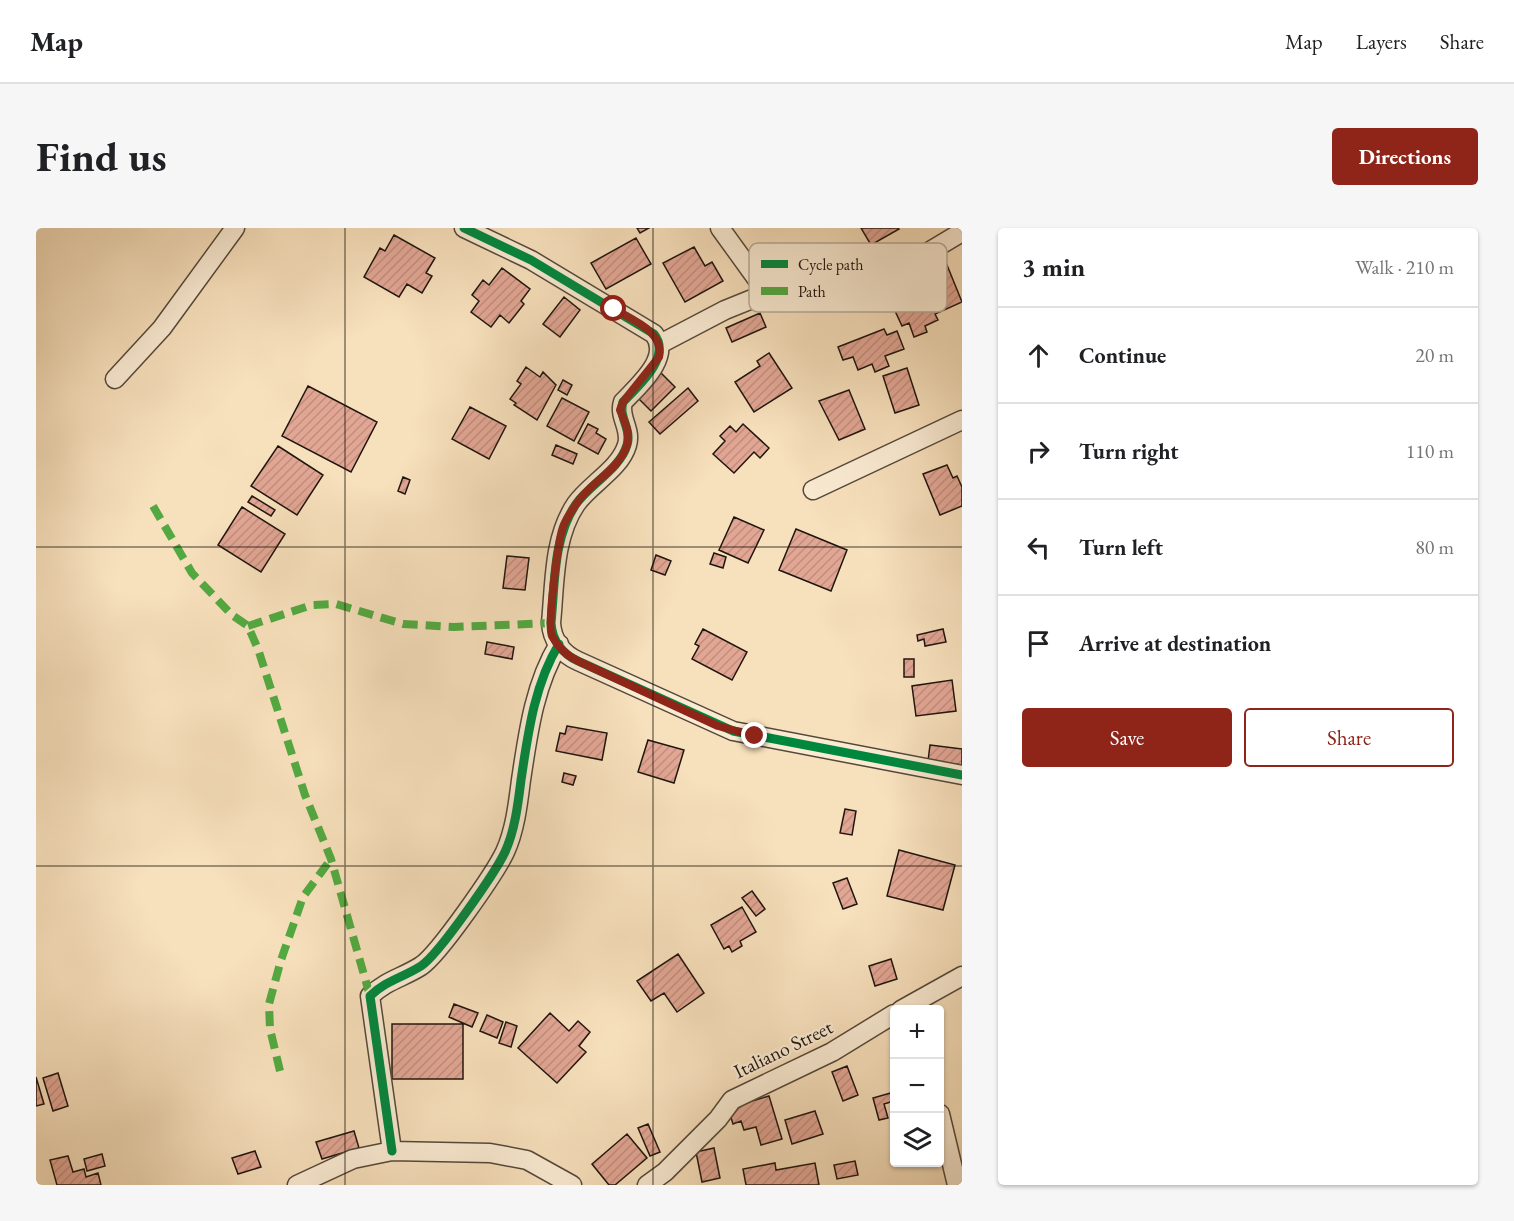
<!DOCTYPE html>
<html lang="en">
<head>
<meta charset="utf-8">
<style>
  :root { --surface:#fff; --page:#f6f6f6; --text:#202124; --muted:#757577; --line:#e0e0e0; --accent:#8f2418 }
  body { margin:0; font-family:"EB Garamond",serif; background:var(--page); color:var(--text) }
  .controls { position:absolute; right:18px; bottom:18px; display:grid; overflow:hidden; border-radius:6px; box-shadow:0 2px 4px #0004 }
  .controls button { width:54px; height:54px; display:grid; place-items:center; padding:0; border:0; border-bottom:2px solid var(--line); background:var(--surface); color:var(--text); font:30px sans-serif }
  .stop { position:absolute; width:18px; height:18px; margin:-14px; border:4px solid #8f2418; border-radius:50%; background:#fff }
  .stop.end { background:#8f2418; border-color:#fff; box-shadow:0 2px 6px #0008 }
  .list { margin:0; padding:0; list-style:none }
  h2 { display:flex; justify-content:space-between; align-items:center; height:78px; margin:0; padding:0 24px; font-size:26px }
  h2 small { font-size:20px; font-weight:400; color:var(--muted) }
  .list li { display:grid; grid-template-columns:39px 1fr auto; gap:18px; align-items:center; box-sizing:border-box; height:96px; padding:0 24px; border-top:2px solid var(--line) }
  .list b { display:block; font-size:22px; white-space:nowrap }
  .list em { font-size:20px; font-style:normal; color:var(--muted) }
  .actions { display:flex; gap:12px; padding:18px 24px }
  .actions a { flex:1; padding:14px 0; border:2px solid var(--accent); border-radius:6px; text-align:center; font-size:21px; color:var(--accent) }
  .actions .main { background:var(--accent); color:#fff }
  .icon { flex:none; width:33px; height:33px; fill:none; stroke:currentColor; stroke-width:2; stroke-linecap:round; stroke-linejoin:round }
  .map { position:relative; flex:none; width:926px; height:957px; overflow:hidden; border-radius:6px }
  header { display:flex; align-items:center; gap:36px; box-sizing:border-box; height:84px; padding:0 30px; background:var(--surface); border-bottom:2px solid var(--line) }
  header strong { font-size:28px }
  nav { display:flex; gap:33px; margin-inline-start:auto; font-size:21px }
  .intro { display:flex; align-items:center; justify-content:space-between; box-sizing:border-box; height:144px; padding:0 36px }
  h1 { margin:0; font-size:42px }
  .button { padding:15px 27px; border-radius:6px; background:var(--accent); color:#fff; font-size:21px; font-weight:700 }
  main { display:flex; gap:36px; padding:0 36px }
  aside { flex:1; background:var(--surface); border-radius:6px; box-shadow:0 2px 4px #0004 }
  .map>svg:first-child { display:block }
</style>
</head>
<body>
<header>
<strong>Map</strong>
<nav><a>Map</a><a>Layers</a><a>Share</a></nav>
</header>
<div class="intro"><h1>Find us</h1><a class="button">Directions</a></div>
<main>
<div class="map">
<svg width="926" height="957" viewBox="0 0 926 957">
  <defs>
    <pattern id="building-hatch" width="6" height="6" patternUnits="userSpaceOnUse" patternTransform="scale(1.5)"><rect width="6" height="6" fill="#e2a694"/><path d="M-1 1l2-2M0 6l6-6M5 7l2-2" fill="none" stroke="#c18e7e"/></pattern>
  </defs>
  <rect width="100%" height="100%" fill="#f7e0bc"/>
  <filter id="stains"><feTurbulence type="fractalNoise" baseFrequency=".00333" numOctaves="4"/><feColorMatrix values="0 0 0 0 .2 0 0 0 0 .09 0 0 0 0 .02 0 0 0 .5 -.17"/></filter>
  <radialGradient id="worn" r=".72"><stop offset=".6" stop-color="#630" stop-opacity="0"/><stop offset="1" stop-color="#630" stop-opacity=".3"/></radialGradient>
  <path fill="url(#building-hatch)" stroke="#1f150e" stroke-width="1.5" d="M601 0H613L604 5Z
    M825 0H862L863 1 835 17Z
    M358 7 399 30 390 45 396 48 386 65 371 56 363 69 328 49 344 20 349 23Z
    M600 10 615 36 570 61 555 35Z
    M658 19 669 38 676 34 687 53 649 74 627 35Z
    M911 37 926 74 899 86 902 92 889 98 891 104 878 109 873 95 866 98 854 72 871 64 867 56Z
    M466 40 494 61 485 73 488 76 473 95 464 87 455 99 435 84 443 73 436 67 447 52 453 57Z
    M528 69 544 82 524 109 507 96Z
    M724 85 730 99 696 114 690 100Z
    M848 101 851 107 861 103 868 121 849 128 853 138 839 144 836 136 822 142 817 129 807 132 802 119Z
    M733 125 756 160 718 184 699 154 724 138 721 133Z
    M490 139 504 149 507 144 520 157 501 192 478 177 480 175 474 171 485 156 481 153Z
    M871 140 883 177 859 185 847 148Z
    M623 143 639 159 615 183 599 167Z
    M527 152 536 157 531 167 522 162Z
    M272 158 341 194 315 244 246 208Z
    M652 160 662 173 624 206 613 194Z
    M813 162 829 201 803 212 783 173Z
    M526 170 553 184 538 213 511 198Z
    M434 179 470 198 453 231 416 211Z
    M552 196 562 201 560 205 570 211 562 226 542 215Z
    M707 196 733 220 724 230 718 224 698 245 677 226 689 213 684 208 694 198 700 204Z
    M520 217 541 226 537 236 516 227Z
    M242 218 287 247 261 287 215 258Z
    M911 237 917 250 921 248 926 259V278L904 287 887 246Z
    M367 249 374 252 369 266 362 263Z
    M216 268 239 282 235 288 212 274Z
    M206 279 249 306 225 344 182 317Z
    M698 289 728 302 712 335 683 322Z
    M760 301 811 322 795 363 743 342Z
    M678 325 690 329 687 340 674 336Z
    M620 327 635 333 629 347 615 342Z
    M471 328 493 330 489 362 467 360Z
    M667 401 711 424 696 452 656 431 663 418 659 416Z
    M907 401 910 414 889 418 888 411 882 413 881 407Z
    M451 414 478 419 476 431 449 426Z
    M868 431H878V449H868Z
    M916 452 920 483 880 488 876 458Z
    M531 498 571 505 566 532 520 523 524 505 529 506Z
    M612 512 648 522 638 555 602 544Z
    M894 517 926 521V537L892 533Z
    M528 545 540 548 537 557 526 554Z
    M809 581 820 583 816 607 804 605Z
    M863 622 919 637 907 682 851 668Z
    M811 650 821 676 807 681 797 655Z
    M716 663 729 681 720 688 706 670Z
    M706 679 720 704 704 713 706 718 696 724 693 718 688 721 675 697Z
    M642 726 668 765 641 784 628 765 615 773 601 753Z
    M855 731 861 751 839 758 833 738Z
    M418 776 442 785 436 799 413 789Z
    M514 785 533 803 542 793 554 804 543 818 550 824 521 855 482 820Z
    M451 787 467 794 461 810 444 803Z
    M470 794 481 798 475 819 463 815Z
    M356 796H427V851H356Z
    M811 838 822 867 807 873 796 844Z
    M22 845 32 878 17 883 7 850Z
    M0 849 8 876 0 878Z
    M858 864V873L848 876 852 890 843 892 837 870Z
    M733 868 746 911 725 917 720 899 708 902 705 893 697 896 692 880Z
    M779 883 787 906 756 916 749 892Z
    M612 896 624 924 614 928 602 900Z
    M318 903 323 920 286 931 280 914Z
    M591 906 611 930 579 957H573L556 936Z
    M678 920 684 950 666 954 660 924Z
    M219 923 225 939 202 946 196 930Z
    M66 926 69 938 51 943 48 931Z
    M32 928 37 944 48 941 50 949 62 945 65 957H21L14 932Z
    M819 933 822 947 801 951 798 937Z
    M739 935 740 942 779 935 783 957H710L707 941Z"/>
  <g fill="none" stroke-linecap="round" stroke-linejoin="round">
    <defs>
      <path id="street" d="M428 0 495 32 618 106C636 129 603 157 587 174 582 189 596 201 591 217 584 241 554 256 540 276 517 310 519 355 515 395 516 412 526 426 542 433L697 503 926 547
        M684 0 731 65
        M624 116 689 82 731 65 822 57 854 47 926 4
        M79 151 126 100 199 0
        M777 262 926 192
        M865 782 926 748
        M904 886 921 957
        M356 923 334 768C351 752 366 750 385 738 403 726 459 645 469 624 479 602 482 576 485 552 492 506 498 457 523 416
        M261 957 317 931 356 923 454 925 491 932 536 957
        M611 957 629 944 682 891 696 872 796 824 858 786"/>
    </defs>
    <use href="#street" stroke="#55483a" stroke-width="21"/>
    <use href="#street" stroke="#faebd3" stroke-width="18"/>
    <path stroke="#52a941" stroke-width="8" stroke-dasharray="15 8" stroke-linecap="butt" d="M117 278 156 345 196 387 212 398 222 421 269 567 295 631 334 768
      M212 398 276 377 300 376 367 396 418 399 515 395
      M244 843 234 801 233 776 245 732 267 669 295 631"/>
    <defs>
      <path id="cycleway" d="M428 0 495 32 618 106C636 129 603 157 587 174 582 189 596 201 591 217 584 241 554 256 540 276 517 310 519 355 515 395 516 412 526 426 542 433L697 503 926 547
        M356 923 334 768C351 752 366 750 385 738 403 726 459 645 469 624 479 602 482 576 485 552 492 506 498 457 523 416"/>
    </defs>
    <use href="#cycleway" stroke="#faebd3" stroke-width="13"/>
    <use href="#cycleway" stroke="#00873e" stroke-width="9"/>
  </g>
  <g fill="none" stroke-linecap="round" stroke-linejoin="round">
    <path stroke="#8f2418" stroke-width="8" d="M578 81C596 92 629 104 623 129L587 174 584 182C589 194 594 204 591 217 584 241 554 255 541 275 536 282 530 291 527 299 522 313 511 397 516 408 522 419 531 428 542 433L682 498 719 508"/>
  </g>
  <path fill="none" stroke="#1f150e" stroke-width="1.5" stroke-opacity="0.55" d="M309 0V957M617 0V957M0 319H926M0 638H926"/>
  <g text-anchor="middle" dominant-baseline="central" stroke-width="4.5" stroke-linejoin="round" paint-order="stroke">
    <g font-size="20" fill="#1f150e" stroke="#faebd3">
      <text transform="translate(747 821) rotate(-26)">Italiano Street</text>
    </g>
  </g>
  <rect x="713" y="15" width="198" height="69" rx="9" fill="#faebd3" stroke="#b8ab98" stroke-width="1.5"/>
  <rect x="725" y="32" width="27" height="8" fill="#00873e"/>
  <rect x="725" y="59" width="27" height="8" fill="#52a941"/>
  <g font-size="16" fill="#1f150e">
    <text x="762" y="42">Cycle path</text>
    <text x="762" y="69">Path</text>
  </g>
  <rect width="100%" height="100%" filter="url(#stains)"/>
  <rect width="100%" height="100%" fill="url(#worn)"/>
</svg>
<div class="controls">
<button>+</button>
<button>−</button>
<button><svg class="icon" aria-label="layers" viewBox="0 0 24 24"><path d="M12 4l9 5-9 5-9-5zM3 14l9 5 9-5"/></svg></button>
</div>
<div class="stop" style="left:578px;top:81px"></div>
<div class="stop end" style="left:719px;top:508px"></div>
</div>
<aside>
<h2>3 min<small>Walk · 210 m</small></h2>
<ul class="list">
<li><svg class="icon" aria-label="ahead" viewBox="0 0 24 24"><path d="M12 20V5M6 11l6-6 6 6"/></svg><div><b>Continue</b></div><em>20 m</em></li>
<li><svg class="icon" aria-label="right" viewBox="0 0 24 24"><path d="M7 20v-9h11M14 6l5 5-5 5"/></svg><div><b>Turn right</b></div><em>110 m</em></li>
<li><svg class="icon" aria-label="left" viewBox="0 0 24 24"><path d="M17 20v-9H6M10 6l-5 5 5 5"/></svg><div><b>Turn left</b></div><em>80 m</em></li>
<li><svg class="icon" aria-label="arrive" viewBox="0 0 24 24"><path d="M6 21V4h12l-3 4 3 4H6"/></svg><div><b>Arrive at destination</b></div></li>
</ul>
<div class="actions"><a class="main">Save</a><a>Share</a></div>
</aside>
</main>
</body>
</html>
